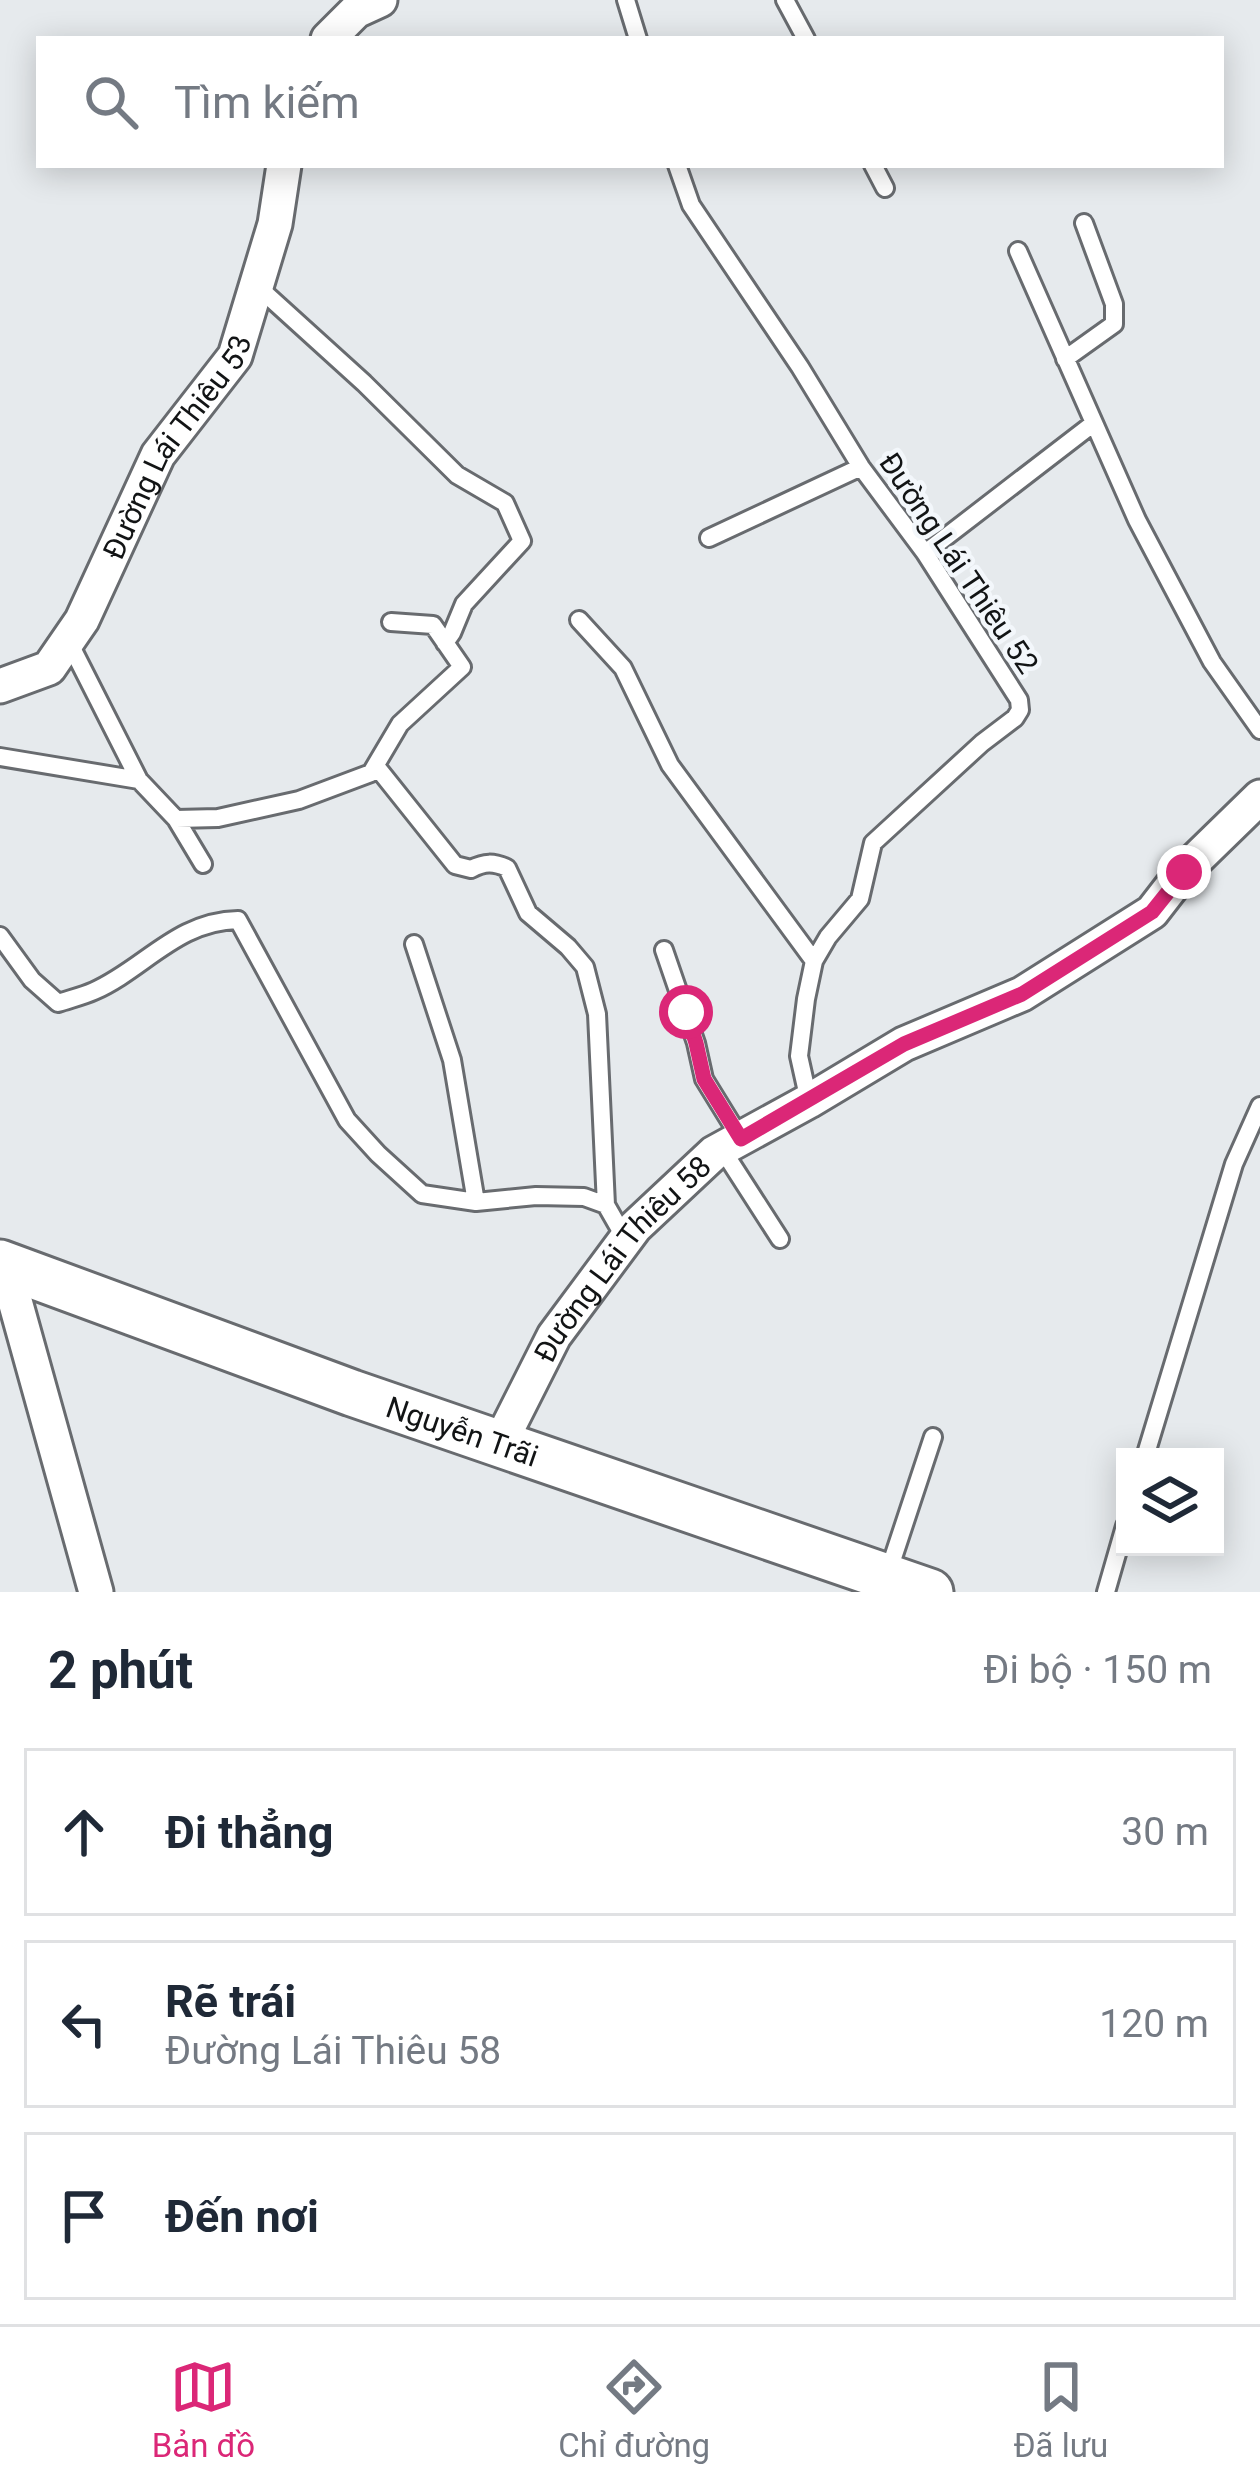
<!DOCTYPE html>
<html lang="vi">
<head>
<meta charset="utf-8">
<style>
  :root { --surface:#fff; --page:#f6f6f7; --text:#1f2937; --muted:#747a83; --line:#e0e1e3; --accent:#db2777 }
  body { margin:0; font-family:Roboto,sans-serif; background:var(--page); color:var(--text) }
  .controls { position:absolute; right:36px; bottom:36px; display:grid; overflow:hidden; border-radius:0px; box-shadow:0 6px 30px #0003 }
  .controls button { width:108px; height:108px; display:grid; place-items:center; padding:0; border:0; border-bottom:3px solid var(--line); background:var(--surface); color:var(--text); font:60px sans-serif }
  .stop { position:absolute; width:36px; height:36px; margin:-27px; border:9px solid #db2777; border-radius:50%; background:#fff }
  .stop.end { background:#db2777; border-color:#fff; box-shadow:0 3px 12px #0008 }
  .list { margin:0; padding:0; list-style:none }
  h2 { display:flex; justify-content:space-between; align-items:center; height:156px; margin:0; padding:0 48px; font-size:51px }
  h2 small { font-size:39px; font-weight:400; color:var(--muted) }
  .list li { display:grid; grid-template-columns:78px 1fr auto; gap:36px; align-items:center; box-sizing:border-box; height:168px; margin:0 24px 24px; padding:0 24px; border:3px solid var(--line); border-radius:0px }
  .list b { display:block; font-size:45px; white-space:nowrap }
  .list p { margin:0; font-size:39px; white-space:nowrap; color:var(--muted) }
  .list em { font-size:39px; font-style:normal; color:var(--muted) }
  .icon { flex:none; width:66px; height:66px; fill:none; stroke:currentColor; stroke-width:2; stroke-linecap:round; stroke-linejoin:round }
  .map { position:relative; flex:none; width:1260px; height:1592px; overflow:hidden }
  .search { position:absolute; background:var(--surface); box-shadow:0 6px 30px #0003; left:36px; right:36px; top:36px; height:132px; display:flex; align-items:center; gap:30px; box-sizing:border-box; padding:0 42px; border-radius:0px; color:var(--muted); font-size:45px }
  .sheet { height:732px; background:var(--surface) }
  nav { display:flex; justify-content:space-around; align-items:center; box-sizing:border-box; height:168px; border-top:3px solid var(--line); background:var(--surface); font-size:33px; color:var(--muted) }
  nav a { display:grid; justify-items:center; gap:6px }
  nav .on { color:var(--accent) }
  .map>svg:first-child { display:block }
</style>
</head>
<body>
<div class="map">
<svg width="1260" height="1592" viewBox="0 0 1260 1592">
  <rect width="100%" height="100%" fill="#e6eaed"/>
  <g fill="none" stroke-linecap="round" stroke-linejoin="round">
    <defs>
      <path id="service" d="M626 0 638 39
        M785 0 806 39
        M677 165 691 205 800 367 861 467 925 553 1019 700 1020 710 1015 718 982 743 873 843 860 899 828 937 814 961 806 999 799 1056 809 1101
        M873 165 885 188
        M1018 251 1137 520 1212 662 1260 730
        M257 286 364 383 457 475 505 503 522 541 464 604 452 633 445 643
        M1065 359 1114 324V304L1084 223
        M709 538 861 467
        M925 553 1094 423
        M579 620 623 668 670 765 814 961
        M69 642 139 780
        M0 757 139 780 176 819 218 818 299 800 371 773 400 724 462 667 433 625 391 622
        M376 766 455 865 471 869C485 862 493 862 507 868L528 913 568 947 585 967 597 1014 606 1205 626 1240
        M176 819 203 864
        M0 936 32 980 58 1003C70 999 83 996 94 991 144 969 177 921 238 920L347 1120 378 1154 422 1194 476 1202 536 1196 584 1197 606 1205
        M414 944 452 1060 476 1202
        M664 950 696 1043 704 1079 741 1139
        M722 1149 780 1239
        M1145 1457 1234 1164 1260 1106
        M888 1573 933 1437
        M1106 1592 1125 1526"/>
      <g id="minor">
        <path d="M328 39 356 11 380 0"/>
        <path id="s1" d="M0 686 49 668 82 620 158 455 235 356 275 224 284 165"/>
        <path d="M5 1265 96 1592"/>
        <path id="s2" d="M499 1445 554 1336 635 1227 714 1153 809 1101 904 1044 1022 994 1152 912 1183 872 1260 797"/>
      </g>
      <g id="secondary">
        <path id="s3" d="M0 1263 352 1393 930 1592"/>
      </g>
    </defs>
    <use href="#service" stroke="#686b6f" stroke-width="22"/>
    <use href="#minor" stroke="#686b6f" stroke-width="39"/>
    <use href="#secondary" stroke="#686b6f" stroke-width="51"/>
    <use href="#service" stroke="#fff" stroke-width="16"/>
    <use href="#minor" stroke="#fff" stroke-width="33"/>
    <use href="#secondary" stroke="#fff" stroke-width="45"/>
  </g>
  <g fill="none" stroke-linecap="round" stroke-linejoin="round">
    <path stroke="#db2777" stroke-width="15" d="M686 1012 696 1043 704 1079 741 1139 904 1044 1022 994 1152 912 1184 872"/>
  </g>
  <g text-anchor="middle" dominant-baseline="central" stroke-width="9" stroke-linejoin="round" paint-order="stroke">
    <g font-size="30" fill="#121415" stroke="#f3f7fb">
      <text stroke="none"><textPath href="#s1" startOffset="309">Đường Lái Thiêu 53</textPath></text>
      <text transform="translate(959 563) rotate(56)">Đường Lái Thiêu 52</text>
      <text stroke="none"><textPath href="#s2" startOffset="225">Đường Lái Thiêu 58</textPath></text>
      <text stroke="none"><textPath href="#s3" startOffset="492">Nguyễn Trãi</textPath></text>
    </g>
  </g>
</svg>
<div class="controls">
<button><svg class="icon" aria-label="layers" viewBox="0 0 24 24"><path d="M12 4l9 5-9 5-9-5zM3 14l9 5 9-5"/></svg></button>
</div>
<div class="stop" style="left:686px;top:1012px"></div>
<div class="stop end" style="left:1184px;top:872px"></div>
<div class="search"><svg class="icon" aria-label="search" viewBox="0 0 24 24"><circle cx="10" cy="10" r="6"/><path d="M15 15l6 6"/></svg>Tìm kiếm</div>
</div>
<section class="sheet">
<h2>2 phút<small>Đi bộ · 150 m</small></h2>
<ul class="list">
<li><svg class="icon" aria-label="ahead" viewBox="0 0 24 24"><path d="M12 20V5M6 11l6-6 6 6"/></svg><div><b>Đi thẳng</b></div><em>30 m</em></li>
<li><svg class="icon" aria-label="left" viewBox="0 0 24 24"><path d="M17 20v-9H6M10 6l-5 5 5 5"/></svg><div><b>Rẽ trái</b><p>Đường Lái Thiêu 58</p></div><em>120 m</em></li>
<li><svg class="icon" aria-label="arrive" viewBox="0 0 24 24"><path d="M6 21V4h12l-3 4 3 4H6"/></svg><div><b>Đến nơi</b></div></li>
</ul>
</section>
<nav>
<a class="on"><svg class="icon" aria-label="map" viewBox="0 0 24 24"><path d="M3 6l6-2 6 2 6-2v14l-6 2-6-2-6 2zM9 4v14M15 6v14"/></svg>Bản đồ</a>
<a><svg class="icon" aria-label="directions" viewBox="0 0 24 24"><path d="M12 3l9 9-9 9-9-9zM9 14v-3h6M13 9l2 2-2 2"/></svg>Chỉ đường</a>
<a><svg class="icon" aria-label="saved" viewBox="0 0 24 24"><path d="M7 4h10v16l-5-4-5 4z"/></svg>Đã lưu</a>
</nav>
</body>
</html>
